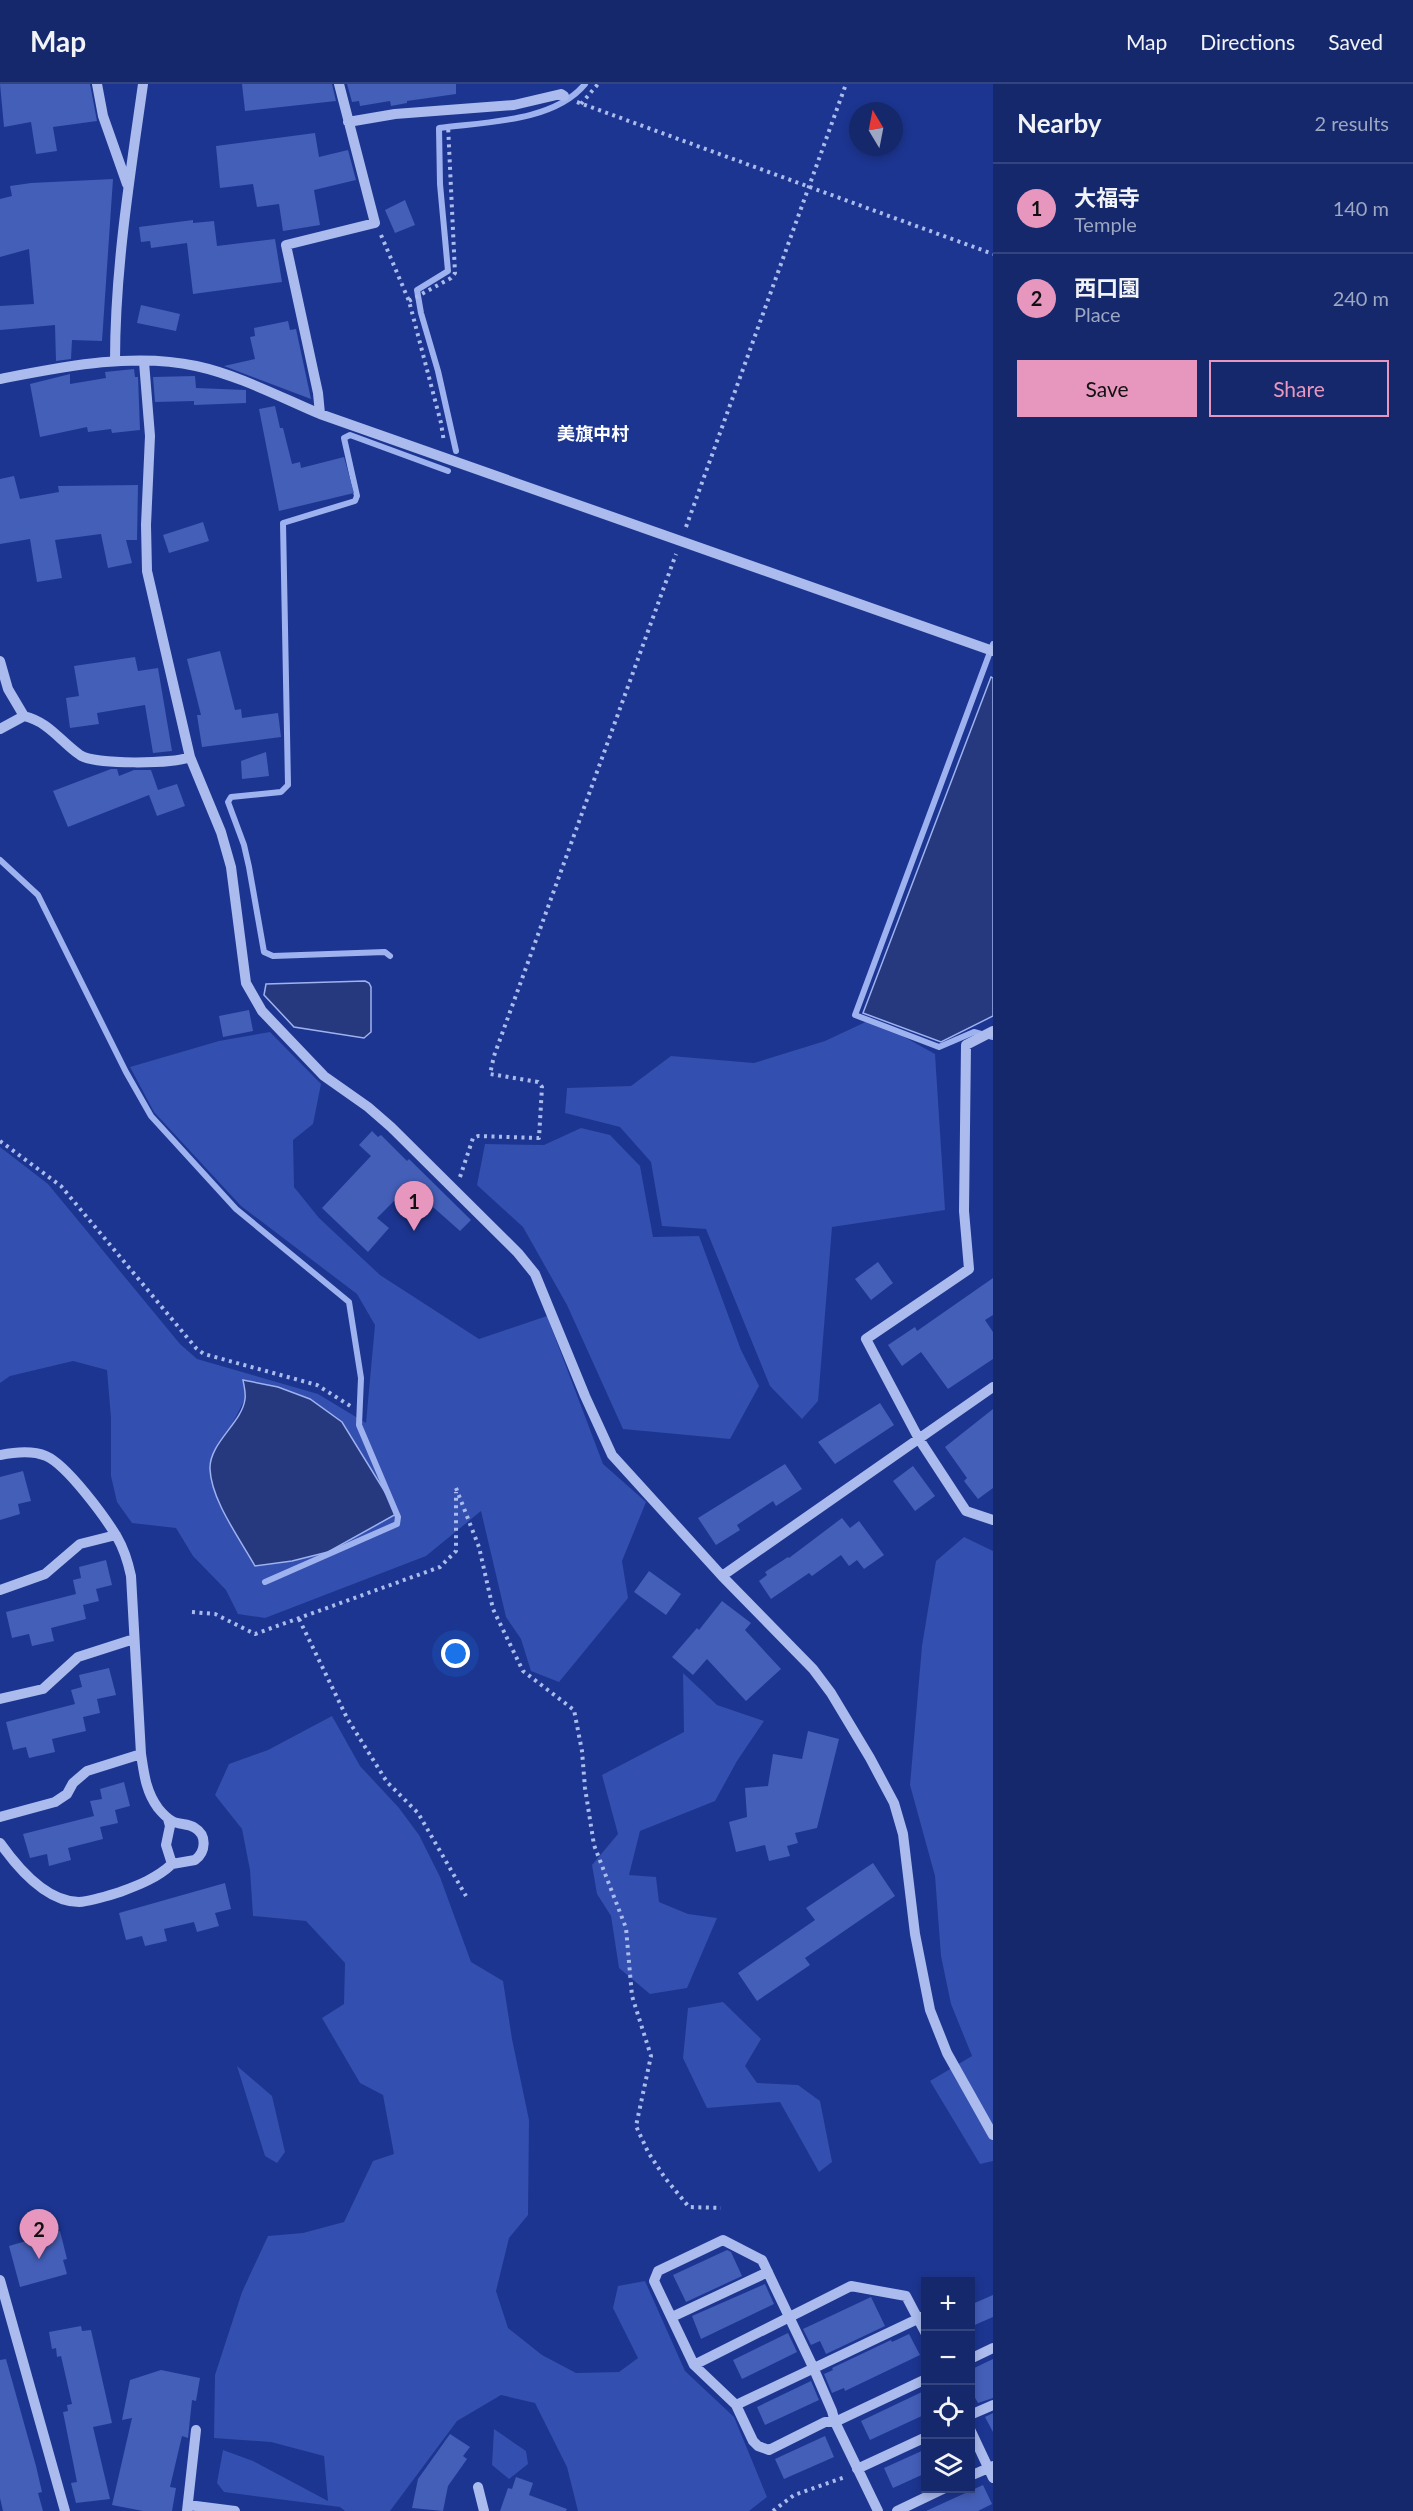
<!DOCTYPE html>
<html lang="en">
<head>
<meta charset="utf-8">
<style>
  :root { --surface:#15286c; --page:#223474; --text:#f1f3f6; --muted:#9da6c2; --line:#34447f; --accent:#e797bd }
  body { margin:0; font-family:Lato,"Noto Sans JP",sans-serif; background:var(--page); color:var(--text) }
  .controls { position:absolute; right:18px; bottom:18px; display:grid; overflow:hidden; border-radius:0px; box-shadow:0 3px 9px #0003 }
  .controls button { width:54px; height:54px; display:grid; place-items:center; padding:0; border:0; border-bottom:2px solid var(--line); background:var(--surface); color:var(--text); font:30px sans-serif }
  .compass { position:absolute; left:849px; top:18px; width:54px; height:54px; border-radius:50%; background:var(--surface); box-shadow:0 3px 9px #0003; rotate:350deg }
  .you { position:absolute; left:456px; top:1570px; width:21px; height:21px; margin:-15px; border:4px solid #fff; border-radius:50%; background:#1a73e8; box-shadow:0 0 0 9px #1a73e833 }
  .badge { display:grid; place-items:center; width:39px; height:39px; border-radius:50%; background:var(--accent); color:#111; font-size:20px; font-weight:700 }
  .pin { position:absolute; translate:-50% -50px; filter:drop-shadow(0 2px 3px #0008) }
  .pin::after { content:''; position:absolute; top:32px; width:21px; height:18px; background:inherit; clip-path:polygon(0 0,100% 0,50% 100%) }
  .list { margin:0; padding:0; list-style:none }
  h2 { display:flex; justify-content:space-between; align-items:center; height:78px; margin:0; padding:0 24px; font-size:26px }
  h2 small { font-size:20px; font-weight:400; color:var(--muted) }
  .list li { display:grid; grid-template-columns:39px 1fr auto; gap:18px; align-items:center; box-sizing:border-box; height:90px; padding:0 24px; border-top:2px solid var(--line) }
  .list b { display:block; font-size:22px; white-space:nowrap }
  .list p { margin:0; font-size:20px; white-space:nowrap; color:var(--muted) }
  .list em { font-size:20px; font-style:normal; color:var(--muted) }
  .actions { display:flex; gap:12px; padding:18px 24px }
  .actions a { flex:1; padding:14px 0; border:2px solid var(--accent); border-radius:0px; text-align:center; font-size:21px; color:var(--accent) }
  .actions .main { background:var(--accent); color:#111 }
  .icon { flex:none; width:33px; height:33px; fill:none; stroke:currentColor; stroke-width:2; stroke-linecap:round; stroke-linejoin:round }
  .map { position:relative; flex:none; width:993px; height:2427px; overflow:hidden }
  header { display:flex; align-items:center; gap:36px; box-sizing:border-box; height:84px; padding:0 30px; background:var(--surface); border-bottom:2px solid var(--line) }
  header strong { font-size:28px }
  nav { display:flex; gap:33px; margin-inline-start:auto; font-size:21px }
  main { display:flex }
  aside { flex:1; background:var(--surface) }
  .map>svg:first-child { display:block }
</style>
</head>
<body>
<header>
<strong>Map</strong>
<nav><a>Map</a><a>Directions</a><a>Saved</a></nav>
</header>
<main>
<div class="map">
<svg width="993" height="2427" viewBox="0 0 993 2427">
  <rect width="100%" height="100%" fill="#1c3590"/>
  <path fill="#334faf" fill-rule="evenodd" d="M872 935 935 970 945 1126 832 1143 818 1317 802 1335 770 1302 706 1145 662 1142 651 1078 620 1043 565 1029 567 1004 631 1002 671 972 754 979 825 957Z
    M270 948 321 1000 313 1040 293 1056 294 1103 319 1134 380 1191 479 1255 547 1232 603 1380 646 1418 622 1477 628 1514 559 1598 531 1587 521 1555 506 1533 481 1427 426 1472 265 1534 238 1530 226 1506 193 1472 176 1444 132 1439 117 1418 111 1392V1334L107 1286 73 1277 10 1292 0 1299V1063L48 1100 180 1260 197 1275 318 1310 366 1339 375 1241 357 1210 241 1122 154 1028 130 983 219 957ZM243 1296 310 1315 342 1337 398 1429 214 1366 230 1344 245 1315Z
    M581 1044 610 1051 640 1082 653 1153 699 1152 741 1266 759 1302 730 1355 623 1345 567 1221 523 1143 477 1101 485 1060 544 1061Z
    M964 1453 993 1467V2077L980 2080 930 1997 972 1972 951 1920 941 1872 935 1792 910 1701 922 1562 936 1477Z
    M683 1589 717 1621 764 1637 737 1677 715 1717 640 1747 629 1791 656 1793 659 1818 688 1830 717 1834 687 1904 650 1910 619 1884 611 1832 597 1810 592 1781 618 1750 602 1691 684 1648Z
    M332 1632 360 1682 399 1724 419 1751 440 1793 471 1878 503 1897 512 1955 529 2036 528 2131 509 2154 496 2207 508 2244 542 2271 576 2289 619 2288 638 2274 613 2224 618 2202 645 2197 685 2287 734 2333 767 2413 749 2427H578L567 2383 535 2319 501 2311 457 2337 390 2427H345L340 2423 224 2408 217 2399 223 2366 253 2377 328 2417 324 2372 271 2358 214 2354 215 2291 242 2208 268 2152 303 2149 344 2138 373 2077 394 2070 383 2011 360 1999 322 1934 344 1920 345 1879 306 1837 253 1832 250 1786 242 1745 215 1711 229 1680 268 1666Z
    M723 1918 761 1955 745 1982 757 1999 798 2001 820 2017 832 2078 819 2088 780 2018 707 2024 683 1974 688 1924Z
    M237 1982 272 2012 285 2068 277 2079 265 2072Z
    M494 2345 526 2367 528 2380 509 2395 492 2381Z"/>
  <path fill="#27397e" stroke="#9eb2f0" stroke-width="1.5" d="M991 593 993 594V932L941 958 863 929Z
    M365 897 369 899 371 903V948L364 954 294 943 264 911 266 900Z
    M243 1296 278 1303 310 1315 342 1338 398 1429 328 1468 292 1477 255 1482C240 1455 211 1416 210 1385 209 1359 242 1339 245 1315 246 1309 244 1302 243 1296Z"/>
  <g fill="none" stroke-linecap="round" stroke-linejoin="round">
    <path stroke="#9eb2f0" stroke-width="6" d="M456 367 438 287 421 229 417 206 448 187 440 100 439 44C484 38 554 38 585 0
      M993 560 855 931 939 963 974 948 993 953
      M0 776 38 811 126 988 151 1032 236 1125 349 1218 361 1294 359 1341 398 1433 397 1440 265 1498
      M390 872 385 868 273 872 264 868 249 783 244 761 228 718 231 713 281 708 288 701 283 439 355 417 357 412 344 354 350 351 448 387"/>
  </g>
  <path fill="#445fb8" d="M0 0H90L97 37 53 43 57 67 36 70 31 38 4 43Z
    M242 0H332L336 17 245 27Z
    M347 0H456V10L407 17V19L391 22 390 17 360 22 359 17 352 18Z
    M315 49 319 73 348 66 356 96 314 106 320 141 283 147 279 120 257 123 253 100 220 104 216 62Z
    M113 95 102 257 72 256 71 275 56 277 55 241 0 246V222L34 220 29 165 0 173V115L12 112 10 102 31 99Z
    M405 116 415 141 395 149 385 126Z
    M193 136V139L214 137 217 162 275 155 282 198 193 210 187 159 151 164 150 157 141 158 139 143Z
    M141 221 180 230 176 247 137 239Z
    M288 237 290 246 296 245 311 315 224 282 255 275 250 253 255 252 254 244Z
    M134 285 135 293H138L140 346 112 349 111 345 88 348 87 343 40 353 30 300 70 290V300L106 294 105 288Z
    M195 292 196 304 246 306V319L194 321V317L155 318 153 293Z
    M275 322 280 344H283L292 380 300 378 301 384 344 373 354 409 279 427 259 325Z
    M14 392 20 415 59 408 58 402 138 401 137 456H126L132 479 108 484 101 450 55 456 62 494 37 498 30 455 0 460V395Z
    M203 438 209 457 169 469 163 451Z
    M220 567 235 626 241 625 242 634 278 629 281 653 202 663 197 631H201L187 575Z
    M135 573 138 587 158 584 172 667 153 669 145 621 97 629 99 640 70 644 66 614 79 612 74 582Z
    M266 668 269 692 242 695 241 677Z
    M111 685H117L119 692 134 686H151L158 706 177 700 185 722 157 732 149 711 68 743 53 707Z
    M249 926 253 947 223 953 219 932Z
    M372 1047 378 1053 381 1051 407 1077 409 1075 471 1136 460 1147 433 1123 427 1129 414 1116 411 1118 402 1109 377 1134 389 1144 368 1168 322 1124 371 1072 359 1061Z
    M878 1178 893 1199 871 1216 855 1195Z
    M993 1194V1231L985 1236 993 1248V1275L948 1305 921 1268 902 1282 888 1261 915 1243 917 1247Z
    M880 1319 894 1341 835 1380 818 1358Z
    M993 1325V1404L978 1415 964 1397 967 1394 945 1363Z
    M785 1380 802 1405 776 1422 773 1417 737 1441 740 1446 716 1461 698 1434Z
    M913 1382 935 1412 915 1427 893 1397Z
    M23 1387 31 1417 18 1420 20 1430 0 1436V1393Z
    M842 1434 850 1444 859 1437 884 1471 864 1485 857 1476 849 1482 841 1471 812 1492 809 1489 771 1515 759 1497 767 1491 765 1488 788 1473 789 1474Z
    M106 1476 112 1501 96 1505 99 1517 83 1521 86 1535 51 1544 54 1557 32 1562 29 1550 12 1554 6 1528 76 1510 73 1496 81 1494 79 1483Z
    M649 1487 681 1510 666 1531 634 1508Z
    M722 1517 751 1539 745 1546 781 1585 746 1617 707 1575 693 1591 672 1573 697 1544 699 1546Z
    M109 1584 116 1611 97 1615 100 1629 83 1633 86 1647 52 1655 55 1668 29 1674 26 1663 13 1666 6 1638 75 1620 71 1606 82 1603 79 1591Z
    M808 1647 839 1655 817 1744 795 1749 798 1759 787 1762 790 1772 769 1777 765 1761 736 1768 729 1738 747 1733 745 1704 768 1702 773 1670 802 1675Z
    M124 1698 130 1722 115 1726 118 1739 100 1743 103 1755 68 1764 71 1776 49 1782 47 1770 30 1774 23 1750 94 1732 90 1717 102 1715 100 1705Z
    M873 1779 895 1812 805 1874 810 1881 757 1917 738 1889 815 1836 806 1824Z
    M225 1799 231 1825 215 1829 219 1842 197 1848 194 1838 164 1845 167 1857 145 1862 142 1852 126 1856 119 1829Z
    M60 2147 67 2175 63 2176 67 2190 20 2203 9 2162Z
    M727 2166 731 2168 742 2192 686 2218 673 2191Z
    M765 2200 774 2220 701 2255 692 2232Z
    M993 2211V2233L970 2243V2221Z
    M871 2213 885 2242 826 2270 820 2257 811 2261 803 2245Z
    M81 2242 82 2247 91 2246 112 2339 93 2343 110 2415 76 2419 71 2399 77 2398 63 2328 68 2327 67 2321 72 2320 61 2272 57 2273 56 2264 52 2265 49 2248Z
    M788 2249 797 2268 742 2295 733 2276Z
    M909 2250 920 2271 845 2307 844 2304 832 2309 824 2290 833 2286 832 2284 891 2256 892 2258Z
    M6 2275 36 2382 42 2408 38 2409 43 2427H3L0 2414V2276Z
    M993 2275V2314L978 2319 970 2305V2286Z
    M161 2286 200 2294 196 2317 192 2316 188 2354 182 2352 170 2403 176 2404 172 2427H143L112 2421 132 2334 122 2336 130 2296Z
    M811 2297 819 2316 765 2341 757 2323Z
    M926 2306V2330L870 2356 861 2337Z
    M993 2329V2348L985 2333Z
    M450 2350 470 2363 463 2372 467 2375 448 2402 443 2427 412 2424 418 2395Z
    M825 2352 834 2373 784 2395 775 2375Z
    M926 2365V2389L893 2404 884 2384Z
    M516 2393 533 2399 529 2411 567 2425 566 2427H500L508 2404 512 2405Z
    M983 2401 992 2420 978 2427H926Z"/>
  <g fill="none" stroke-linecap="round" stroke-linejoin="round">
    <path stroke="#abbbee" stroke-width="4" stroke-dasharray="3 4.5" stroke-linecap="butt" d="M577 18 993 170
      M581 20 598 0
      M381 151 409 217 441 339 444 358
      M409 217 451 194 455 189 448 41
      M686 443 846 0
      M0 1057 61 1102 196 1264 204 1270 317 1301 352 1323
      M460 1093 473 1054 478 1052 539 1054 542 1003 538 998 490 990 494 972 676 470
      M456 1404 479 1463 493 1525 523 1587 574 1626 582 1667 585 1704 594 1761 626 1844 632 1912 651 1972 636 2042 648 2068 665 2094 689 2123 721 2124
      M192 1528 215 1530 255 1550 440 1483 456 1467V1408
      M299 1535 347 1634 387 1698 418 1729 466 1812
      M773 2427 794 2411 845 2393"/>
    <path stroke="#abbbee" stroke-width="10" d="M97 0 103 32 127 100
      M348 38 395 30 514 21 561 10 564 12
      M115 277C115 184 130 92 143 0
      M144 278 150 352 146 441 147 487 190 673 221 748 231 783 246 899 262 927 324 992 368 1023 391 1043 518 1169 535 1190 585 1312 612 1371 722 1492 813 1585 831 1609 870 1674 894 1719 903 1750 915 1850 930 1926 947 1969 993 2051
      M0 295C62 283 133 268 196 282 238 291 280 313 320 330L993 567
      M320 330 318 309 286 161 375 139 339 0
      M0 577 8 605 24 632
      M0 645 24 632C49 638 60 657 80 671 93 681 174 680 190 673
      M993 947 966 961 964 1127 969 1185 866 1255 919 1355 966 1427 993 1436
      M0 1371C15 1368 32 1366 46 1372 67 1381 105 1433 117 1453 124 1465 128 1478 131 1492L141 1670C144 1690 146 1708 158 1724 162 1729 167 1734 172 1737 179 1741 188 1739 195 1744 207 1751 206 1768 195 1776L172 1780 166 1761 170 1742 168 1735
      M722 1492 993 1303
      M0 1506 45 1490 80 1460 116 1451
      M0 1615 43 1605 78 1573 134 1555
      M0 1733 55 1718 67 1710 73 1699 87 1687 141 1670
      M0 1759C17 1783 46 1818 79 1818 92 1817 107 1812 120 1808 139 1801 157 1794 172 1780
      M0 2196 65 2427
      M672 2233 768 2188
      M970 2275 993 2264
      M694 2281 851 2202 906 2212 926 2250
      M736 2321 926 2231
      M970 2331 993 2321
      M970 2345 993 2394
      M857 2385 926 2353
      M970 2392 993 2382
      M478 2403 484 2427
      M188 2421 235 2427
      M187 2427 196 2346
      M878 2427 835 2338 832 2327 813 2283 762 2176 723 2156 658 2187 654 2197 694 2281 736 2321 753 2357 758 2362 769 2366 825 2338H835L926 2295
      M897 2427 945 2404"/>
  </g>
  <g text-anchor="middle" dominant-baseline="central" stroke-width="4.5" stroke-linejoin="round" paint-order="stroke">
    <g font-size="18" font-weight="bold" fill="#fff" stroke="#1c3590">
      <text x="593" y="349">美旗中村</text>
    </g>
  </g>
</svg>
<div class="controls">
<button>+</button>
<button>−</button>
<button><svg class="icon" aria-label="locate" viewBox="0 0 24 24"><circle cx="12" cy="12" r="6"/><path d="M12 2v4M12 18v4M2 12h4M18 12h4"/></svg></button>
<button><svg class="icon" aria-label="layers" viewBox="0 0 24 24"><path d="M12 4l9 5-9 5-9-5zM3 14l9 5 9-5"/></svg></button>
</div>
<svg class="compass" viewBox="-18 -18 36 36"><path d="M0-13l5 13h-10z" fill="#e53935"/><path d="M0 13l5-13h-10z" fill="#9da6c2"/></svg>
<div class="you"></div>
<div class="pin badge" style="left:414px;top:1147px">1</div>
<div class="pin badge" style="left:39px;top:2175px">2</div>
</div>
<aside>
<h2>Nearby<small>2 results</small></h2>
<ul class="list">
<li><span class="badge">1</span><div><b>大福寺</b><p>Temple</p></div><em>140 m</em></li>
<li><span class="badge">2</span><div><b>西口園</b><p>Place</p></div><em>240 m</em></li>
</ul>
<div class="actions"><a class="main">Save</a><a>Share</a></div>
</aside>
</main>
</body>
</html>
